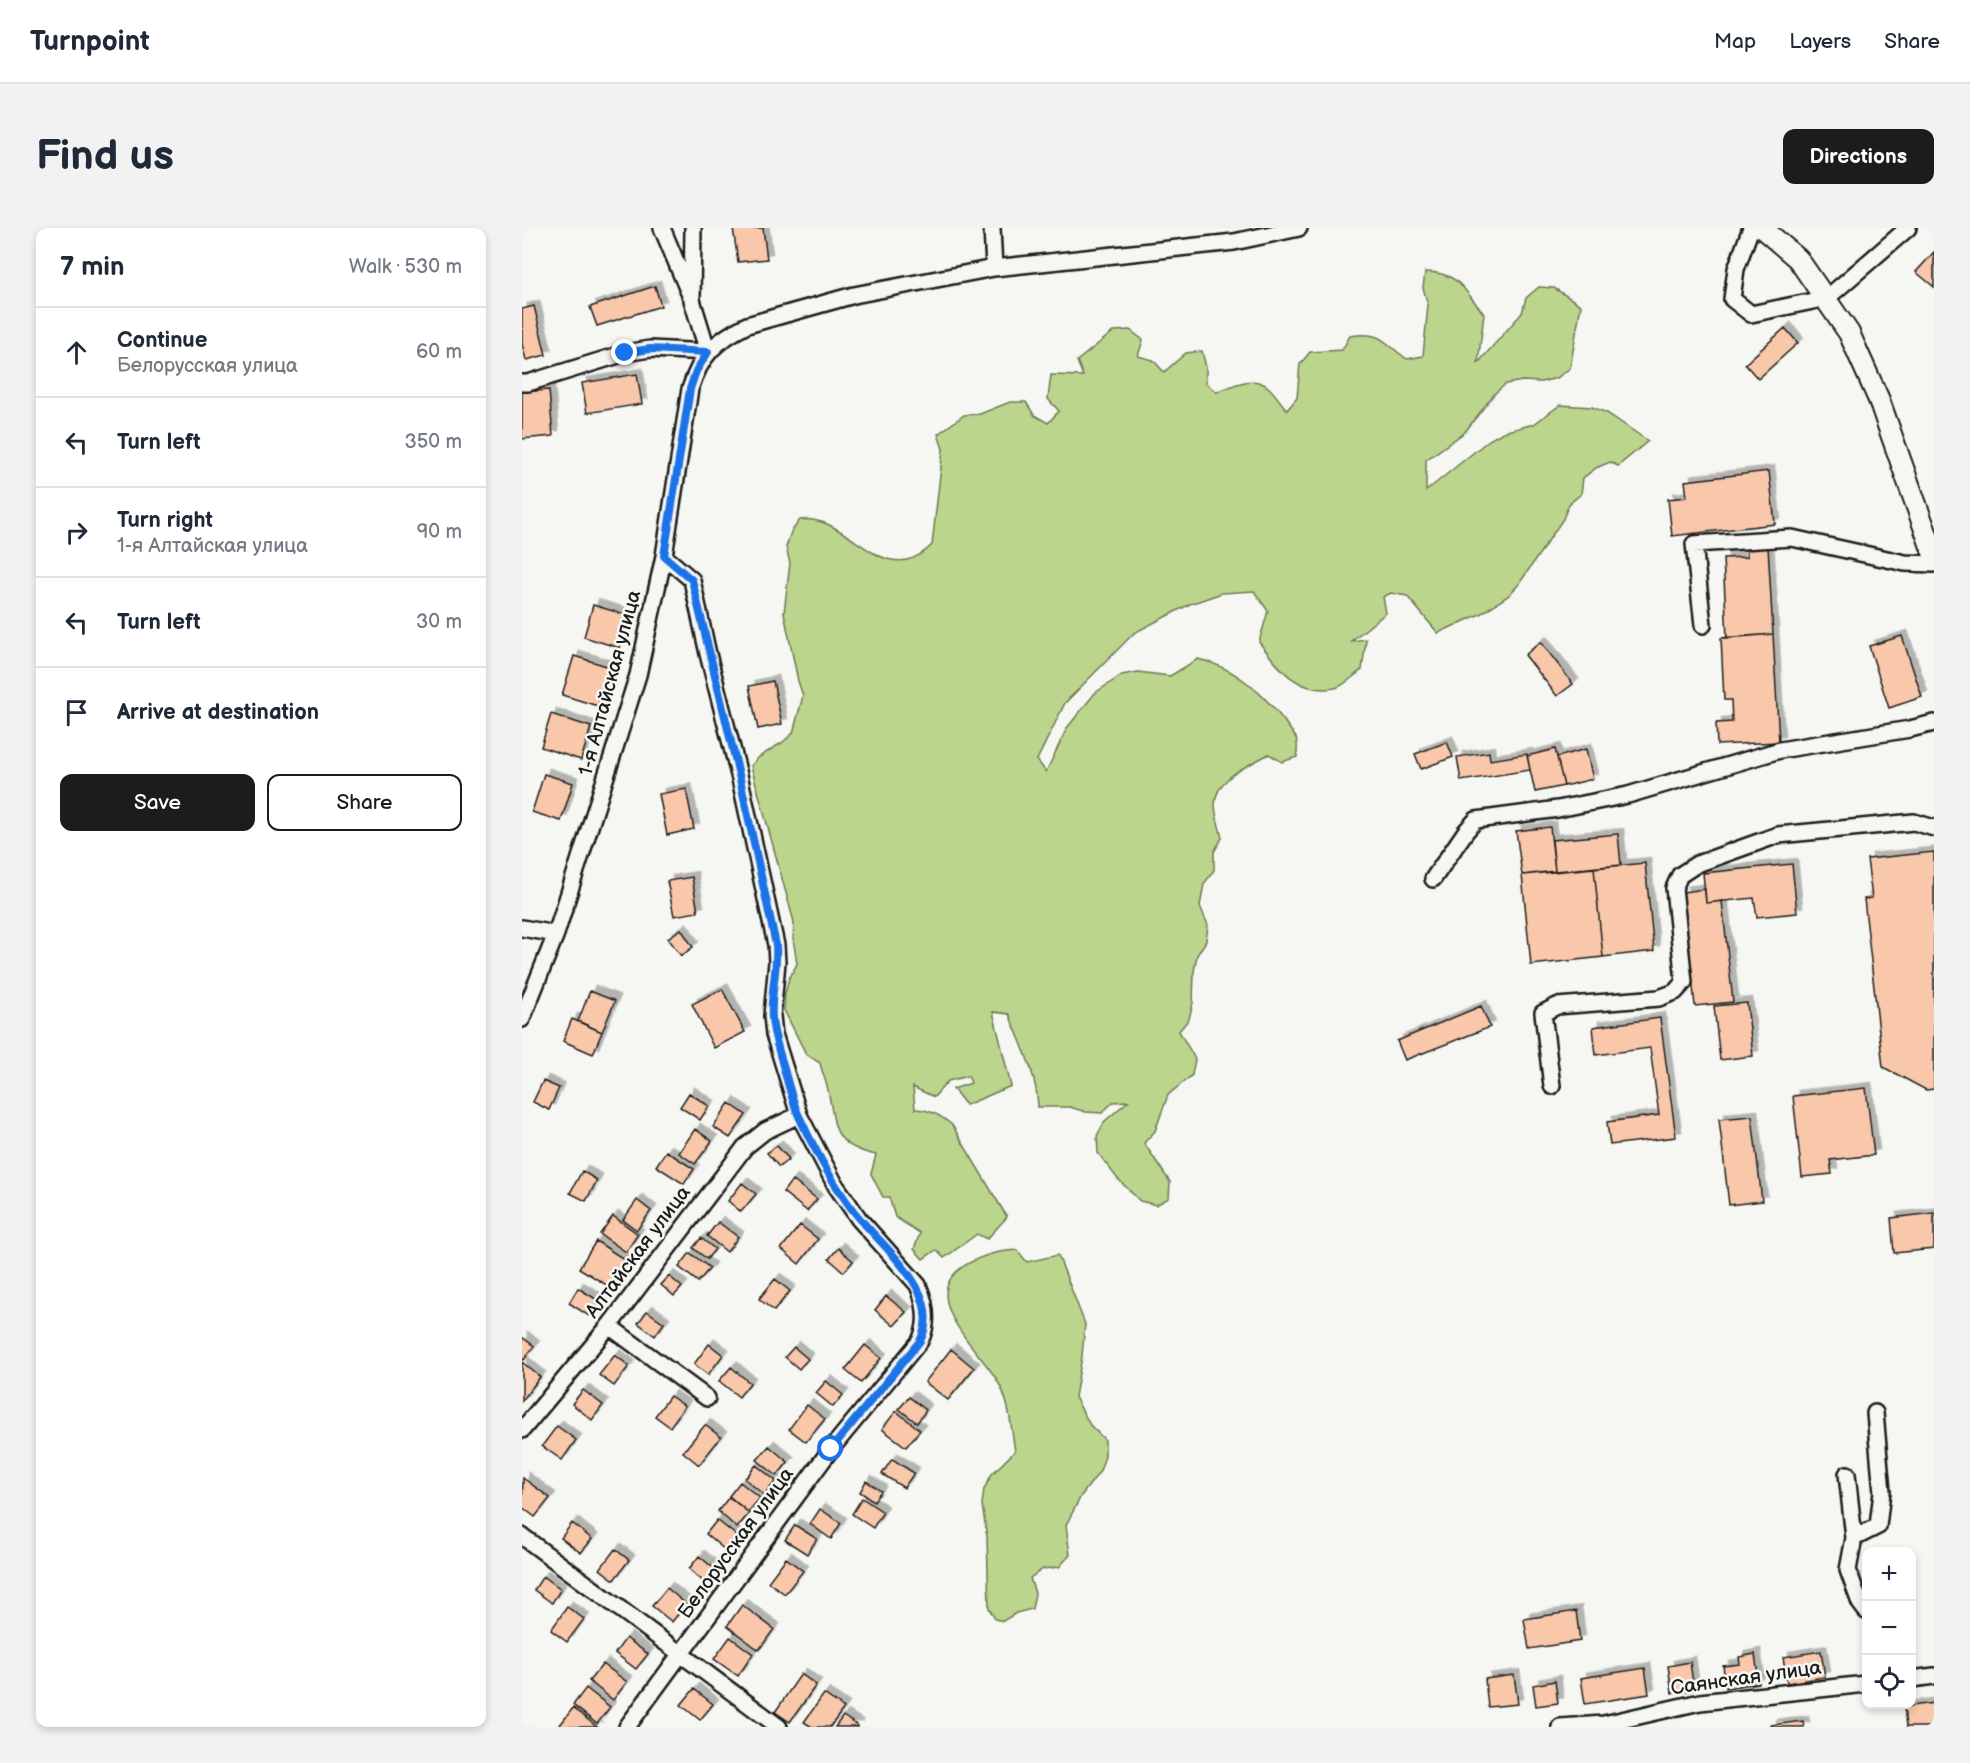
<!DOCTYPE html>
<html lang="en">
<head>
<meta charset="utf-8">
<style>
  :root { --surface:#fff; --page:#f2f2f3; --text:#1f2937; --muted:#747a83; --line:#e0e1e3; --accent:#1c1c1c }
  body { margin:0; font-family:"Balsamiq Sans",sans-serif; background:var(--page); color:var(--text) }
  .controls { position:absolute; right:18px; bottom:18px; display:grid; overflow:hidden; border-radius:12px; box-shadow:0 3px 9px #0003 }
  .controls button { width:54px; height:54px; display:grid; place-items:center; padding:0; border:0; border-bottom:2px solid var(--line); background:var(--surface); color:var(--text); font:30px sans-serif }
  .stop { position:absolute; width:18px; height:18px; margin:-14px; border:4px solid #1a73e8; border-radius:50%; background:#fff }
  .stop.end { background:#1a73e8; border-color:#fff; box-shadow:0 2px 6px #0008 }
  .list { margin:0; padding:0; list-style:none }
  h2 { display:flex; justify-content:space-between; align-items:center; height:78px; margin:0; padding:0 24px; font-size:26px }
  h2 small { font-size:20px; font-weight:400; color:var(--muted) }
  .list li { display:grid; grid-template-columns:39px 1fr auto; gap:18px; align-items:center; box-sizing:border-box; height:90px; padding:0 24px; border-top:2px solid var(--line) }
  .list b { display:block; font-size:22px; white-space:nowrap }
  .list p { margin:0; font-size:20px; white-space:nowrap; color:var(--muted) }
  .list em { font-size:20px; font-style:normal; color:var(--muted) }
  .actions { display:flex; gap:12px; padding:18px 24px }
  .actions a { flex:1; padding:14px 0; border:2px solid var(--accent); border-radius:12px; text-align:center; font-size:21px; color:var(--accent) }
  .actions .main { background:var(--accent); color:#fff }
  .icon { flex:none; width:33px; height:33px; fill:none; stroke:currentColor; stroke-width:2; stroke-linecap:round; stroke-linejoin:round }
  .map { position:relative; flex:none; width:1412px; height:1499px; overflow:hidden; border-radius:12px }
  header { display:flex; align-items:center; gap:36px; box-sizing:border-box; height:84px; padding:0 30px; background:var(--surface); border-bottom:2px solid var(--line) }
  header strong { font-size:28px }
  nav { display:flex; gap:33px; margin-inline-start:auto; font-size:21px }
  .intro { display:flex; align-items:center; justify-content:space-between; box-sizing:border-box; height:144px; padding:0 36px }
  h1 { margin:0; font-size:42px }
  .button { padding:15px 27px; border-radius:12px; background:var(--accent); color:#fff; font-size:21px; font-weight:700 }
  main { display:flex; gap:36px; padding:0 36px }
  aside { flex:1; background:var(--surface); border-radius:12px; box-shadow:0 3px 9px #0003 }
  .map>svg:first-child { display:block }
</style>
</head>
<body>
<header>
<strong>Turnpoint</strong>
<nav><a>Map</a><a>Layers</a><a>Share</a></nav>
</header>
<div class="intro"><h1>Find us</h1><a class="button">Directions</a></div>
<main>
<aside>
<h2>7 min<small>Walk · 530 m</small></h2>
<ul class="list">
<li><svg class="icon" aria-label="ahead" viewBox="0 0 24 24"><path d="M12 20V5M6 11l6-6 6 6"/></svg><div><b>Continue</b><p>Белорусская улица</p></div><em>60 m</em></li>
<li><svg class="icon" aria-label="left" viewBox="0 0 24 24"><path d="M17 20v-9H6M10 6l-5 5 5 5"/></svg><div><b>Turn left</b></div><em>350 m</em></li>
<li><svg class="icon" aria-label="right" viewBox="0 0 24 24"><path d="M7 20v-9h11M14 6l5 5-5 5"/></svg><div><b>Turn right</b><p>1-я Алтайская улица</p></div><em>90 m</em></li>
<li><svg class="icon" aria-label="left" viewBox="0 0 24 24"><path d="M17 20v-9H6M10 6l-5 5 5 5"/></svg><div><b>Turn left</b></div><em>30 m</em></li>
<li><svg class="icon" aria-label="arrive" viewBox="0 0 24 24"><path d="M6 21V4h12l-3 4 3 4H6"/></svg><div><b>Arrive at destination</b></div></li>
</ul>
<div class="actions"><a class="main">Save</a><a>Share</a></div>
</aside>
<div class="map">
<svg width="1412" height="1499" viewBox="0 0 1412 1499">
  <defs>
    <filter id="shadow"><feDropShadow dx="5.5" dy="-5.5" stdDeviation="0" flood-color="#0004"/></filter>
  </defs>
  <rect width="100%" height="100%" fill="#f6f6f2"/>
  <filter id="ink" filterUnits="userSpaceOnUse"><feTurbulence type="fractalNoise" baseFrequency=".0167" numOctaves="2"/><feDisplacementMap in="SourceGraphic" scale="12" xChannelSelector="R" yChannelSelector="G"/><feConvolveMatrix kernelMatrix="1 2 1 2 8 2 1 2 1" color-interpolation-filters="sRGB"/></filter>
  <g filter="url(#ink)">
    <path fill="#bbd58c" stroke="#6c7854" stroke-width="1.5" d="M903 44C937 44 942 62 962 86L956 135 1000 85 1004 70 1017 59 1032 60 1059 77 1048 140 1035 150 1019 154 1000 153 984 156 972 166 943 204 904 232V263L967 212 981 204 1012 196 1038 177 1070 179 1085 185 1126 213 1096 238 1088 234 1074 240 1061 250 1059 266 1047 276 1041 291 997 356 986 368 958 386 916 405 885 368 869 365 861 369 864 385 829 413 844 411 840 442C832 447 821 459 813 460 776 467 757 440 737 414L746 383 732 363 700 365 668 376 612 405 543 475 515 532 524 544 545 500 573 465 600 447 616 444 648 448 676 431C712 439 741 465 763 494 766 499 771 505 774 510 776 515 775 523 775 529L760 534 747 526C726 538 694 549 693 576 693 587 698 600 700 610L692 624V642L682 656 678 678 686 697 684 713 675 727 672 743 671 775 667 791 657 803 673 831 670 847 646 867 633 903 622 915 648 954 647 970 634 977 618 973 595 950 576 925 575 908 583 893 606 873 591 874 580 885 564 884 548 879H516C515 846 499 816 487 786L471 784 489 858 444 877 431 861 449 855 446 848 426 853 412 869 391 859 393 881C409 882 418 887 430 897L485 989 465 1011 455 1006 422 1030 414 1022 401 1031 392 1021 398 1005 373 989 367 969H361L349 946 354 927C309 917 314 900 306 862 304 853 300 844 298 835L284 826 262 782 263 766 267 750 275 736 271 710 272 694 229 538 237 529 261 514 271 505 281 468 276 453 262 385 268 335 264 319 269 304 278 292C328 285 360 366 410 317L421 221 416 206 442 187 458 186 488 174H504L512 187 526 195 537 183 526 171 529 147 561 148 555 133 592 103 608 102 621 112 616 128 631 132 642 144 664 125 680 123 684 139V155L695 164C710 158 731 146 746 159 753 165 759 175 765 182L775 170 778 136 788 124 820 122 828 108C862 103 860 114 885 131L901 128 906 77 901 60Z
      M495 1022 505 1034 536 1027 563 1096 560 1128 553 1169 568 1197 583 1212V1228L578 1243 559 1268 544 1297 548 1327 537 1339 521 1341 508 1350 513 1365 510 1381 494 1385 481 1393 473 1391 467 1380 465 1309 460 1277 462 1261 470 1246 493 1223C489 1200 488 1173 475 1152 458 1123 396 1071 439 1040 455 1029 476 1023 495 1022Z"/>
    <path fill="#f9c7a9" stroke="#1c1c1c" stroke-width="1.5" filter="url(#shadow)" d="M211 0H241L245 31 216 34Z
      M1412 24V59L1394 44Z
      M133 58 139 78 75 98 68 79Z
      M12 78 24 127 4 132 0 116V81Z
      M1263 100 1276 115 1236 151 1223 136Z
      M115 146 120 176 65 185 60 155Z
      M27 162 31 208 0 211V164Z
      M1247 243 1253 296 1150 308 1146 271 1165 269 1163 253Z
      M1246 318 1251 406 1205 410 1201 330 1225 329V320Z
      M71 377 108 388 98 420 62 409Z
      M1251 406 1257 514 1195 517 1194 495 1210 494 1209 472H1202L1199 410Z
      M1380 408 1400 469 1367 480 1347 418Z
      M1019 414 1051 456 1035 468 1003 427Z
      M52 428 88 439 76 478 40 467Z
      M251 453 260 496 236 501 227 458Z
      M29 486 69 499 59 532 19 519Z
      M925 514 931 529 899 541 893 526Z
      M1033 521 1042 558 1013 564 1005 528Z
      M1064 521 1071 551 1042 558 1035 529Z
      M967 524 968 532 1005 526 1008 542 939 553 935 529Z
      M22 546 51 555 39 593 10 584Z
      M164 561 172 601 145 607 137 566Z
      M1028 599 1033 643 1000 647 994 603Z
      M1096 606 1099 637 1033 643 1030 612Z
      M1412 624V861L1404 862 1361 839 1342 671 1350 670 1345 631Z
      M1123 635 1132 723 1081 729 1072 640Z
      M1270 636 1275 685 1235 689 1232 670 1184 675 1181 645Z
      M1072 640 1081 729 1009 737 1000 647Z
      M170 649 176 684 152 688 145 653Z
      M1183 661 1184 675 1200 673 1211 774 1173 778 1161 664Z
      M159 701 171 719 159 728 146 710Z
      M200 761 223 804 192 820 170 776Z
      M68 763 93 773 80 804 56 793Z
      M1225 775 1231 828 1198 832 1192 778Z
      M959 778 968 799 883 832 875 813Z
      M1138 790 1154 909 1088 917 1085 894 1137 887 1128 820 1074 827 1071 799Z
      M50 791 80 804 71 826 41 813Z
      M21 853 37 860 27 882 11 874Z
      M1344 860 1352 927 1308 932 1310 946 1280 949 1271 868Z
      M167 865 187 878 178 892 158 879Z
      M207 875 224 887 208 910 191 899Z
      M1230 888 1240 973 1207 977 1197 891Z
      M173 901 190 913 173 936 157 925Z
      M255 918 267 931 257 939 245 925Z
      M144 923 172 941 162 956 134 938Z
      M60 943 75 952 64 973 48 965Z
      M270 952 295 971 285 983 261 964Z
      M220 955 234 966 219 984 206 973Z
      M115 972 129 983 115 1002 101 992Z
      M1412 985V1021L1372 1025 1369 990Z
      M91 988 116 1006 104 1024 78 1006Z
      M196 994 216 1009 205 1024 185 1008Z
      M278 997 296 1011 277 1036 259 1021Z
      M179 1010 193 1021 185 1031 171 1020Z
      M74 1013 111 1037 94 1063 57 1040Z
      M316 1020 331 1033 322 1044 307 1031Z
      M168 1025 188 1040 176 1054 157 1039Z
      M147 1048 160 1059 152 1068 139 1057Z
      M253 1051 268 1063 252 1083 237 1071Z
      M56 1060 77 1073 67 1088 47 1075Z
      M364 1068 384 1084 372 1098 353 1082Z
      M125 1083 142 1095 133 1108 116 1095Z
      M0 1109 12 1118 2 1132 0 1131Z
      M187 1116 201 1127 186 1147 172 1136Z
      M343 1117 359 1130 339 1155 323 1142Z
      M272 1119 286 1131 277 1141 263 1129Z
      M429 1121 452 1140 426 1172 403 1154Z
      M93 1127 107 1138 92 1158 77 1147Z
      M0 1134 18 1149 0 1173Z
      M209 1139 228 1155 217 1169 197 1153Z
      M304 1153 321 1167 311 1179 294 1165Z
      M61 1162 81 1177 70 1192 50 1176Z
      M148 1168 163 1178 148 1199 133 1188Z
      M387 1169 404 1182 395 1195 377 1181Z
      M285 1177 303 1191 284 1214 267 1201Z
      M374 1183 398 1202 384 1219 360 1201Z
      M183 1197 199 1209 177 1237 161 1224Z
      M35 1198 54 1212 40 1232 20 1218Z
      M247 1218 266 1234 255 1248 235 1232Z
      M370 1231 392 1245 382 1260 360 1246Z
      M234 1237 254 1253 242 1267 223 1251Z
      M1 1250 28 1270 13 1289 0 1279Z
      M344 1253 359 1263 352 1273 338 1264Z
      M218 1254 238 1270 226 1284 207 1268Z
      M207 1269 227 1285 215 1300 196 1283Z
      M340 1270 361 1284 351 1300 330 1286Z
      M298 1281 319 1295 309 1311 288 1296Z
      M195 1292 215 1308 203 1322 184 1306Z
      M50 1295 70 1311 59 1325 39 1310Z
      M273 1297 295 1311 285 1326 263 1312Z
      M93 1321 107 1332 92 1352 78 1341Z
      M177 1328 195 1343 184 1356 167 1341Z
      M264 1330 281 1343 263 1366 246 1354Z
      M21 1348 39 1361 30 1375 12 1362Z
      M145 1360 164 1376 150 1394 130 1378Z
      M220 1377 252 1401 237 1422 205 1398Z
      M45 1379 62 1391 45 1414 29 1402Z
      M1054 1383 1058 1413 1007 1421 1002 1391Z
      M208 1409 231 1426 216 1448 192 1431Z
      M104 1410 126 1426 114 1441 93 1425Z
      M1299 1423 1303 1449 1265 1455 1261 1429Z
      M1233 1426 1237 1455 1204 1460 1201 1438 1218 1436 1217 1429Z
      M1168 1434 1172 1462 1150 1465 1146 1438Z
      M81 1436 105 1454 91 1472 67 1453Z
      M1123 1440 1127 1466 1063 1476 1059 1450Z
      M279 1446 294 1457 268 1494 253 1484Z
      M992 1447 996 1476 966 1479 963 1451Z
      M1033 1453 1036 1475 1014 1478 1011 1457Z
      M64 1460 88 1479 75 1496 51 1477Z
      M172 1461 191 1476 178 1492 159 1477Z
      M302 1466 322 1480 308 1499H290L282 1494Z
      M1412 1475V1499H1384L1382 1479Z
      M51 1480 75 1499H40L38 1497Z
      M321 1488 336 1498V1499H313Z
      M1281 1493 1282 1499H1249V1497Z"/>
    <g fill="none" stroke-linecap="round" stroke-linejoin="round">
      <defs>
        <path id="minor" d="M140 0 168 67
          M171 0 170 72 186 124
          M470 0 472 40
          M1229 0 1214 41 1210 71 1229 86 1305 70 1386 0
          M0 155H6L103 125 128 121 186 124
          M1181 397 1172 316 1270 310 1383 335 1412 336
          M911 651 944 603 954 592 1036 581 1106 567 1258 522 1388 501 1412 495
          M0 700 34 706
          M0 791 34 706 116 447 142 328 168 161C179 127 193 113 225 97L332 67 472 40 712 14 777 0
          M1030 858 1021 785 1035 778 1137 770 1153 764 1162 754 1152 660 1158 647 1175 636 1256 607 1392 594 1412 600
          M87 1098 185 1170
          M0 1202 87 1098 223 919 243 903 277 887
          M1325 1246 1332 1310 1326 1342 1338 1375 1344 1383
          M0 1308 257 1499
          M1332 1310 1356 1298 1360 1264 1353 1185
          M1390 1451 1412 1448
          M105 1499 309 1221 398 1113C407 1095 404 1076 396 1057L337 991 326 975 314 958 277 887 252 806 250 788 255 734 254 717 218 551 186 426 170 352 142 328
          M1038 1499 1082 1496 1178 1474 1344 1456"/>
        <path id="major" d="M1240 0 1276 31 1327 105 1357 172 1412 327"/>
      </defs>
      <use href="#minor" stroke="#1c1c1c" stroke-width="20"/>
      <use href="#major" stroke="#1c1c1c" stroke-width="24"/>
      <use href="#minor" stroke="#f6f6f2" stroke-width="15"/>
      <use href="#major" stroke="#f6f6f2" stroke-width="20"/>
    </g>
  </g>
  <g fill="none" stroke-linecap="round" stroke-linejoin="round" filter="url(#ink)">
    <path stroke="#1a73e8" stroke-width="8" d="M103 125 128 121 186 124 174 143 168 161 142 328 170 352 218 551 254 717C256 742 248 766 250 790 251 805 256 819 260 834 265 851 269 869 276 886 289 915 309 952 327 977 354 1016 424 1062 398 1113L309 1221"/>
  </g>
  <g text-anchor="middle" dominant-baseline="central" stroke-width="5" stroke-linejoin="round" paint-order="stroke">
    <g font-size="20" fill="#1c1c1c" stroke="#f6f6f2">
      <text transform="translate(88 455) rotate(-75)">1-я Алтайская улица</text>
      <text transform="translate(116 1024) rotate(-53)">Алтайская улица</text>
      <text transform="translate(214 1315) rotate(-54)">Белорусская улица</text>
      <text transform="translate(1224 1450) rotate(-8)">Саянская улица</text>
    </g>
  </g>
</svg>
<div class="controls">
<button>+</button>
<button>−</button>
<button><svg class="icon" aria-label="locate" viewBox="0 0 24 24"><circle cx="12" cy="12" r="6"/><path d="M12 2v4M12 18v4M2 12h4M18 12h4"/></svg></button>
</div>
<div class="stop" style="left:309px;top:1221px"></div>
<div class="stop end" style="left:103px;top:125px"></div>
</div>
</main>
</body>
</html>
